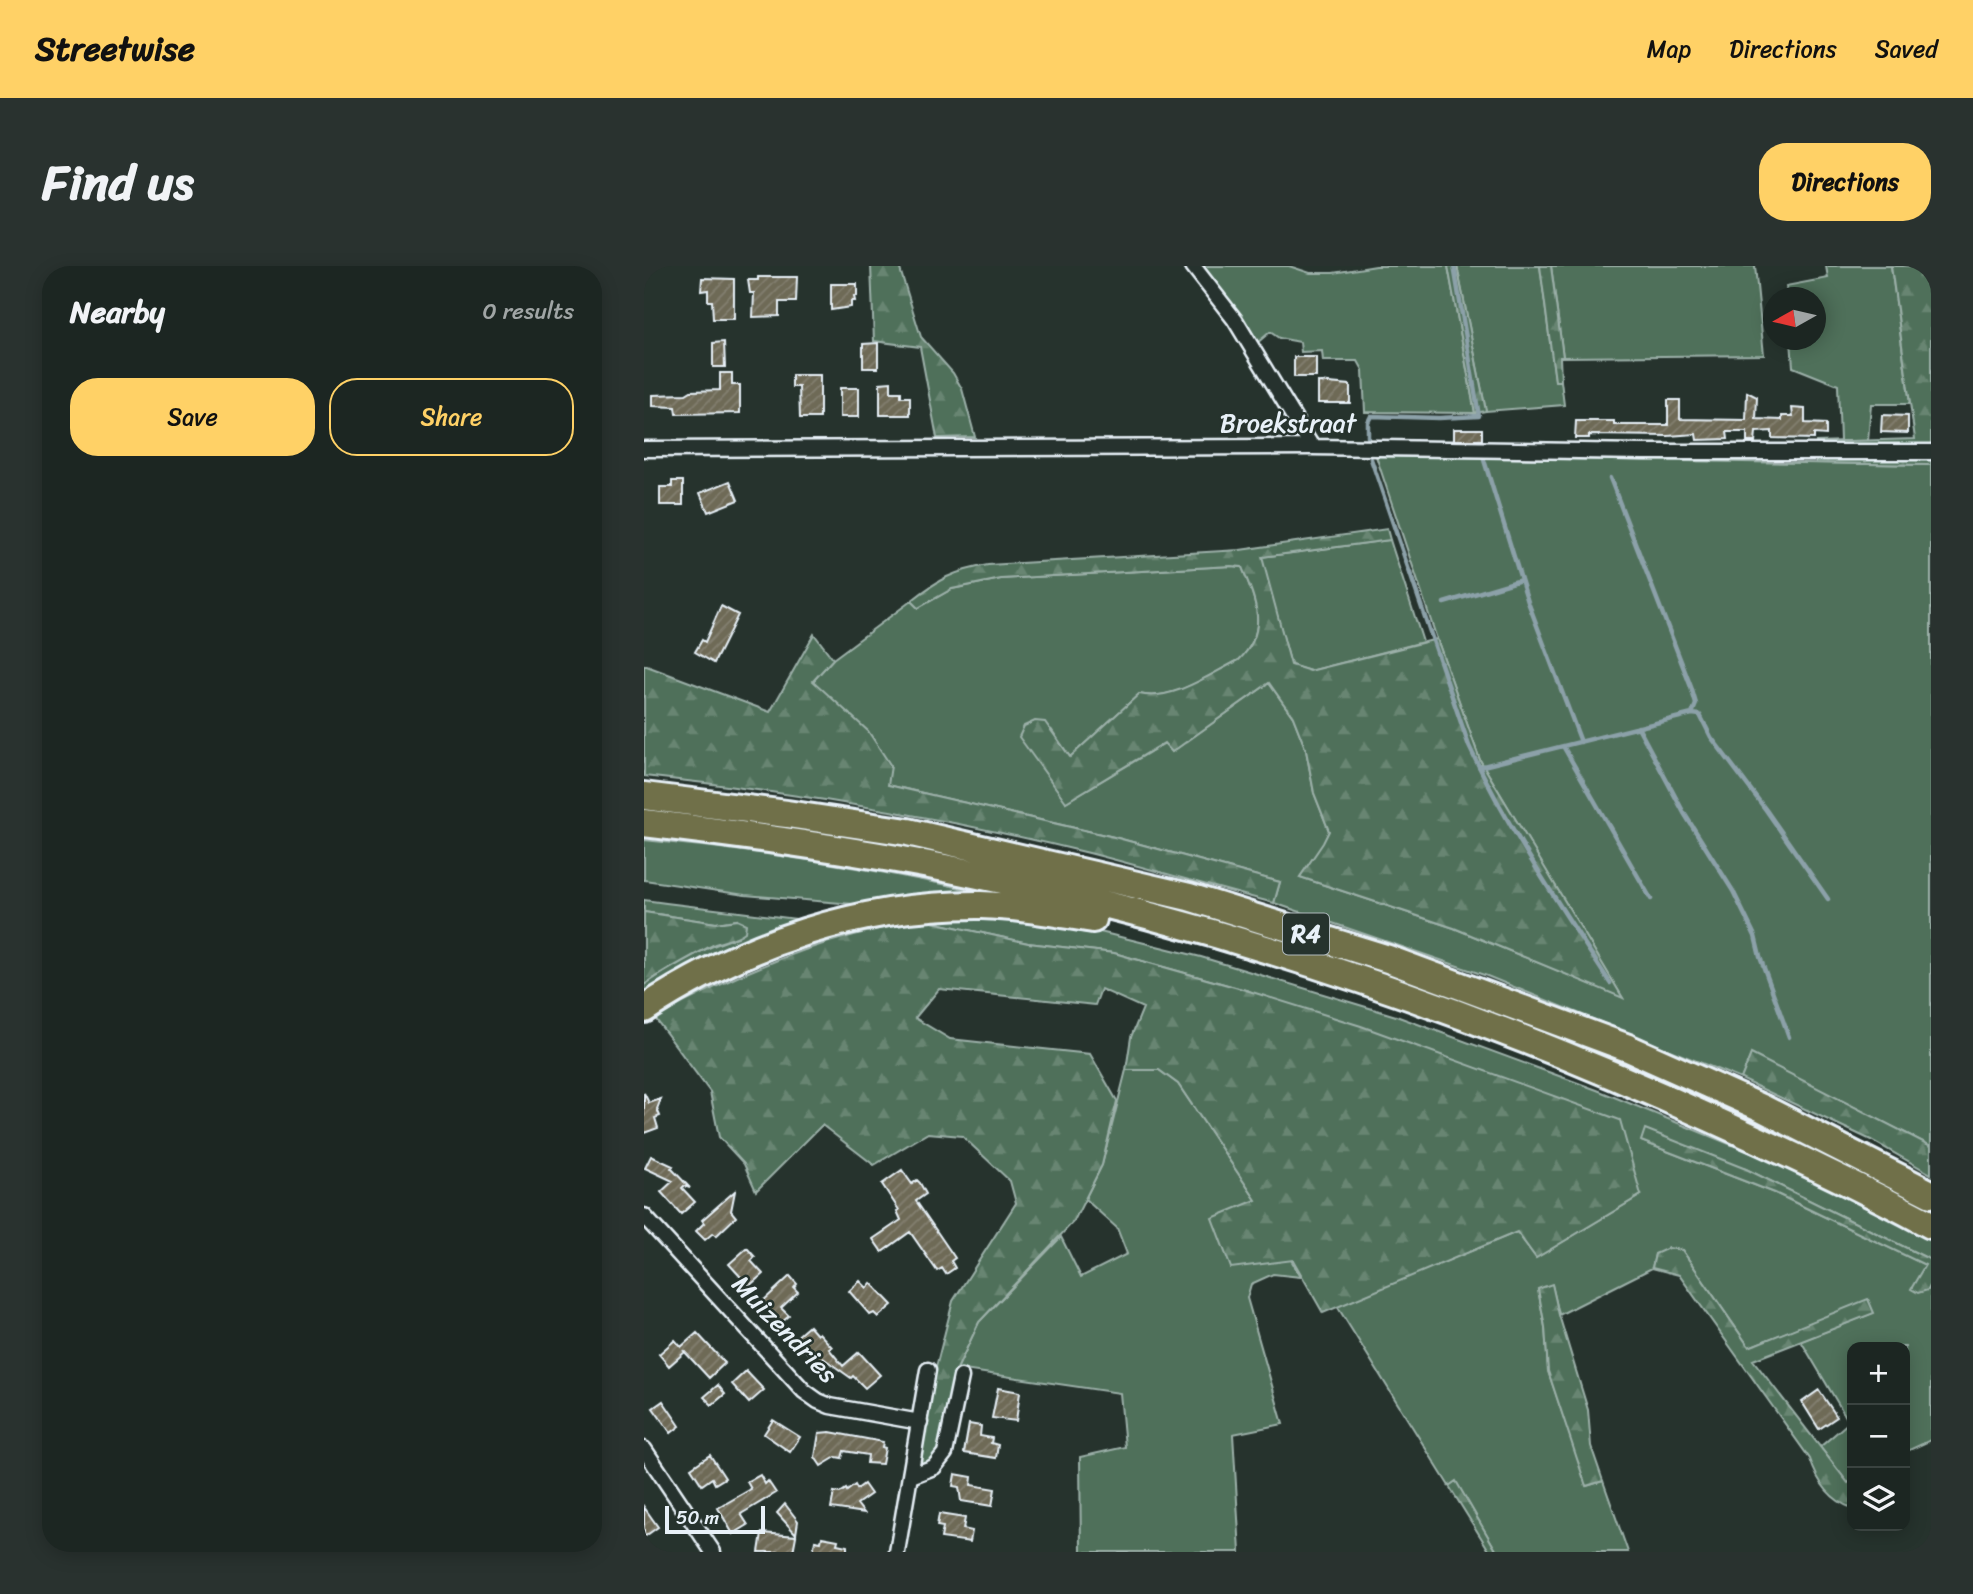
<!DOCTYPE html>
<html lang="en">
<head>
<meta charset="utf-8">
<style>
  :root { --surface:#1c2622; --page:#29322f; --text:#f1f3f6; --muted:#a0a5a5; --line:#3a4340; --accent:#ffd166 }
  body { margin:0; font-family:Sriracha,sans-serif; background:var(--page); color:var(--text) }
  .controls { position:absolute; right:21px; bottom:21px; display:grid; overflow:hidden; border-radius:14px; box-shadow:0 4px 18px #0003 }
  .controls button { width:63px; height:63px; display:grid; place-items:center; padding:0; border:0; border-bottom:2px solid var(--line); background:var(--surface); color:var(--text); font:35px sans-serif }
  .compass { position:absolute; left:1119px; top:21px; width:63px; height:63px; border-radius:50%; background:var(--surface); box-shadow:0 4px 18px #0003; rotate:262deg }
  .scale { position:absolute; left:21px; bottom:18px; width:100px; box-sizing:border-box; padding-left:7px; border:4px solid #e8f1f8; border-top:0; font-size:19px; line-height:24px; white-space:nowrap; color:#e8f1f8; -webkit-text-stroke:5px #26332d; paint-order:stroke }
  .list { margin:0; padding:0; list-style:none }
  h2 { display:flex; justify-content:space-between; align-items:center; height:91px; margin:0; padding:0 28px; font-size:30px }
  h2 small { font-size:23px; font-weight:400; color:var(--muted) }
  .actions { display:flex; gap:14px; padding:21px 28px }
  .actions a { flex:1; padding:16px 0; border:2px solid var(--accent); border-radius:28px; text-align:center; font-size:24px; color:var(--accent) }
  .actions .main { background:var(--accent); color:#111 }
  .icon { flex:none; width:38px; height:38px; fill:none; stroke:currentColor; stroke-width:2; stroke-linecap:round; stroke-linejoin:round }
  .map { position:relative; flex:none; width:1287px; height:1286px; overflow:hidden; border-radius:28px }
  header { display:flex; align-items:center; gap:42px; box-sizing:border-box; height:98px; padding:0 35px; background:var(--accent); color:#111 }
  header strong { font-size:33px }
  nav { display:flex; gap:38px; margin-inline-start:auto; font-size:24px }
  .intro { display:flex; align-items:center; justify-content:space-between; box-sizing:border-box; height:168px; padding:0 42px }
  h1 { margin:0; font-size:49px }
  .button { padding:18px 32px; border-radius:28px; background:var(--accent); color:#111; font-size:24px; font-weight:700 }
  main { display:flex; gap:42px; padding:0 42px }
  aside { flex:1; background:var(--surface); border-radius:28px; box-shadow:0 4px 18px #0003 }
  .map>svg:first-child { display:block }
</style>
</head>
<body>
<header>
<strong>Streetwise</strong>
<nav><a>Map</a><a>Directions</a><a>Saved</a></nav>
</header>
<div class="intro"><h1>Find us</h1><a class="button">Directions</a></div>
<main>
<aside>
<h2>Nearby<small>0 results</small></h2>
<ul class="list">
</ul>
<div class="actions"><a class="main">Save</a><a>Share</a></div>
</aside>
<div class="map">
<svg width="1287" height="1286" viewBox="0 0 1287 1286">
  <defs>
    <pattern id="forest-firs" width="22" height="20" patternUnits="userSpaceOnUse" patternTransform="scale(1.75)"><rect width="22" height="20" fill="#4f705a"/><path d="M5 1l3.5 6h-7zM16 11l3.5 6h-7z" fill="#688572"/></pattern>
    <pattern id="building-hatch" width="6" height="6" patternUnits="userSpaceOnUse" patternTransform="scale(1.75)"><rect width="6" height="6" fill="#6e6a57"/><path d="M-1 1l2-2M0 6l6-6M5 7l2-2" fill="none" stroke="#838070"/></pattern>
  </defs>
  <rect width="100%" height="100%" fill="#26332d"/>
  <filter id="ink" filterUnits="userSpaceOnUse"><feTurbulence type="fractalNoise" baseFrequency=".0143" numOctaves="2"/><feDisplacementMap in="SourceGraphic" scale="14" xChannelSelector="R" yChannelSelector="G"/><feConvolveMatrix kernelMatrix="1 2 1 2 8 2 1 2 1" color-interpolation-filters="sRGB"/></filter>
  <g filter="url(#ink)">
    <path fill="#4f705a" stroke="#9cb0a9" stroke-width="2" d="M556 0H645L666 7H689L732 0H804L831 147 721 146 719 104 714 95H679L678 85 657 86 656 76 635 72 626 66 613 77Z
      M813 0H896L911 114 917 115 920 139 842 145Z
      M907 0H1111L1120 89 919 91Z
      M1182 0H1247L1266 138H1227L1224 175H1196L1194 119 1149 101 1147 74H1171V32L1143 31 1142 20 1184 12Z
      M732 190 1287 199V880L1107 789 1097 813 843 710 630 637 636 616 470 571 244 519 169 415 189 393 267 335 274 342 308 323 357 313 587 300 598 301C612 335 625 364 595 394 565 409 529 436 495 428L426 491 407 463 422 536 521 477 528 486 625 417 649 451 662 484 670 527 685 565 680 577 656 611 810 662 978 731 836 494 793 373Z
      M746 274 779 376 666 405 647 399 617 291Z
      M0 574C121 585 240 604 358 631L233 640 101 629 0 614Z
      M0 634 22 637 169 655 0 734V719C29 699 60 681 94 671L93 654 72 657 0 646Z
      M316 650 386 655 452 665 557 691 752 750 953 824 1171 913 1287 974V994L1102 903 997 875 1131 927 1282 999 1268 1023 1284 1024 1287 1018V1174L1261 1186V1081H1208V1215L1204 1217 1176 1181 1205 1156 1157 1075 1229 1047 1224 1034 1105 1081 1038 984 1011 988 1008 1002 915 1049 908 1019 894 1024 901 1061 904 1105 943 1220 959 1215 984 1286H853L812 1216 805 1220 693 1040 873 966 892 992 997 929 605 725 470 687 384 677 279 654Z
      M482 804H515L534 818 612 934 657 1011 629 1008 607 1018 603 1032 639 1158 589 1168 596 1286H437L436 1191 481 1181 476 1127 313 1103 335 1056 417 971 437 1011 483 988 473 962 441 933 458 899Z"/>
    <path fill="url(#forest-firs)" stroke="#9cb0a9" stroke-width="2" d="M227 0H255L277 71 309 107 318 123 331 171 293 172 276 81 230 75Z
      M804 0H813L842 145 831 147Z
      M896 0H907L919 91H916L917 115H911Z
      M1247 0H1287V199L1172 197V176L1271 173Z
      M743 263 746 274 618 291 647 399 666 405 793 373 836 494 979 732 810 662 656 611 679 577 685 565 670 527 662 484 649 451 625 417 528 486 520 477 422 536 375 471 380 460 391 455 401 456 426 491 495 428C528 436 566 408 595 394 625 365 612 335 598 301L587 300 357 313 308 323 274 342 267 335C295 313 309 305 344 299L596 284Z
      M170 368 189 393 169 415 224 465 247 500 244 519 470 571 636 616 630 637C568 621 507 603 445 587 299 551 150 526 0 510V399L126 446Z
      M0 646 72 657 93 654 102 658 101 666C92 673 82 674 71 678 46 691 23 703 0 719Z
      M279 654 384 677 470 687 605 725 717 760 976 854 997 929 892 992 873 966 679 1047 649 994 587 1002 568 952 612 934 534 818 515 804H482L487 771 499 742 457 723 451 739 295 723 271 752 306 773 446 788 473 835 458 899 430 955 335 1056 313 1103 310 1136 299 1182 287 1195 275 1199 290 1109 309 1035 372 937 366 915 318 870 284 867 230 899 178 859 112 925 100 898 75 871 66 826 11 752C75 717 140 687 210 669 233 663 256 659 279 654Z
      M1107 788 1287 880V908L1227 874 1097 813Z
      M1001 863 1102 903 1287 994V1018L1284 1024 1274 1027 1267 1023 1281 999 1131 927 997 875Z
      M1024 982 1038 984 1105 1081 1224 1033 1230 1047 1109 1094 1204 1217 1208 1215V1242C1186 1234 1173 1215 1166 1193L1035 1009 1008 1002 1011 988Z
      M908 1018 915 1049 944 1144 947 1180 959 1215 942 1220 904 1105 901 1061 894 1023Z
      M812 1215 853 1286H846L805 1220Z"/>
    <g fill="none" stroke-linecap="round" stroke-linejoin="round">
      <path stroke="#8ca1a9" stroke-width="4.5" d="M724 171V156L727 150 795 152 835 150 810 0
        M727 193 825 480C864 563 916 640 966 717
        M840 194 884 336 937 476
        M966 212 1047 421 1052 438 1048 448
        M800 337 877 314
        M994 461 1040 547 1089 625 1111 670 1116 691 1145 771
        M919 480 1007 633
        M835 501 1048 448 1056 449 1067 471 1122 544 1184 633"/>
    </g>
    <path fill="url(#building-hatch)" stroke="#e8f1f8" stroke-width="2" d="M114 11H153L152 36H135V50L109 51 110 27H106L104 14H114Z
      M58 12 90 13V53H69L68 35H64V24L57 25Z
      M187 18H213V30H210L211 35H207V41L187 44Z
      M80 76 81 101H69V77Z
      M234 77V102H219V78Z
      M650 91H672V111H650Z
      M76 107H88V119H96V147L32 148 31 141 9 140V129L42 128 47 125 76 124Z
      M148 109H176V152H156L155 121H148Z
      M247 116V126H257V131H266V149H236V117Z
      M674 116 706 119V137H674Z
      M196 122H215V151H196Z
      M1103 126 1113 131 1112 153 1138 154V150H1149L1148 142 1161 143V157L1182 158V169L1170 168V173L1128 172V165L1112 166 1111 176H1103V166H1083L1084 173 1053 174 1052 168 1024 170 945 169V172H931L932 155H970V159H1024V134H1036V153L1102 154Z
      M1238 149 1264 150V167L1237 166Z
      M810 163H838V174H810Z
      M28 215H39V239H16V221H28Z
      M86 215 94 234 64 246 56 227Z
      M77 340 94 349 70 397 51 386 58 374 61 376Z
      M0 827 5 837 17 833 13 843 16 850 11 852 14 862 0 867Z
      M7 890 29 900 27 902 46 922 40 920 38 922 51 936 37 948 17 926 29 915 1 902Z
      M258 904 268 918 273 914 276 917 282 928 272 935 311 992 307 995 311 1002 302 1008 298 1002 293 1005 266 966 238 986 229 973 257 954 253 945 255 944 238 918Z
      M91 925 87 945 92 951 72 970 69 967 61 974 52 965 60 957 58 954Z
      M103 982 111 991 107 995 119 1008 105 1020 85 998Z
      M146 1010 153 1018 150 1022 154 1026 137 1042 145 1050 137 1057 118 1036Z
      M216 1015 223 1022 227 1017 248 1039 234 1051 230 1047 226 1049 205 1025Z
      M165 1060 173 1069 175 1067 188 1081 185 1083 199 1100 215 1086 236 1109 221 1122 209 1110 207 1112 179 1092 173 1097 151 1072Z
      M53 1067 81 1097 65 1112 39 1084 41 1086 25 1100 15 1088 31 1074 37 1081Z
      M102 1105 120 1124 105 1137 88 1118Z
      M74 1119 81 1128 68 1139 60 1131Z
      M354 1122 376 1126 372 1155 348 1152Z
      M1175 1124 1193 1151 1175 1163 1158 1136Z
      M19 1135 36 1160 27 1167 9 1142Z
      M129 1154 156 1171 146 1186 120 1168Z
      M325 1158 337 1160 336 1170 348 1172 347 1177 354 1179 352 1192 320 1187Z
      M186 1166 239 1176 238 1181 241 1182 238 1198 223 1197 224 1189 200 1185 198 1192 192 1191 177 1200 171 1191 175 1167Z
      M66 1189 81 1212 71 1218 68 1212 58 1219 47 1202Z
      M311 1208 328 1211 327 1219 351 1223 348 1240 317 1235 315 1221 309 1220Z
      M116 1209 121 1218 124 1215 132 1227 97 1248 104 1259 89 1268 74 1242 107 1223 103 1216Z
      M220 1218 227 1228 213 1238 220 1247 187 1242 190 1226 196 1227 202 1223 203 1225 211 1219 213 1223Z
      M141 1238 154 1255 152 1268 133 1247Z
      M0 1241 14 1261 0 1271Z
      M295 1248 321 1252 319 1263 328 1265 326 1276 297 1272 299 1261 293 1260Z
      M118 1267 152 1270 149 1286H115Z
      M178 1271 194 1274 193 1278 203 1280V1286H169L171 1275 177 1276Z"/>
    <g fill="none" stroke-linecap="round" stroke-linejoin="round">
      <defs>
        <path id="minor" d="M549 0 591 54 668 181
          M0 183 668 181 999 186H1287
          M0 950 160 1125 174 1135 186 1140 276 1156
          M0 1183 69 1286
          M267 1210 290 1201 301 1187 317 1111
          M253 1286 284 1104"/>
        <path id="motorway" d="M0 530 143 548 264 566 545 631 744 693 984 782 1118 842 1287 928
          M0 557C111 570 221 585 330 608 584 661 831 745 1066 852 1141 886 1215 920 1287 959
          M0 743C101 677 216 638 337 639 375 640 412 647 449 653"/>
      </defs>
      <use href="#minor" stroke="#e8f1f8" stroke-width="19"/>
      <use href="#motorway" stroke="#e8f1f8" stroke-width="32"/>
      <use href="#minor" stroke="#26332d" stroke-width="14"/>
      <use href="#motorway" stroke="#6f704a" stroke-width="26"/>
    </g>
  </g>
  <g text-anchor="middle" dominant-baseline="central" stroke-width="5" stroke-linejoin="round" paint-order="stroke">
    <rect fill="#26332d" stroke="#aeb8bb" stroke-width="2" x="639" y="647.5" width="46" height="41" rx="5"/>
    <g font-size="24" font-weight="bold" fill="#e8f1f8">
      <text x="662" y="668">R4</text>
    </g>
    <g font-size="26" fill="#e8f1f8" stroke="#26332d">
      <text x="644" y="157">Broekstraat</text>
      <text transform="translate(141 1063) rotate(46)">Muizendries</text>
    </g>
  </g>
</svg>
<div class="controls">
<button>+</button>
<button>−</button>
<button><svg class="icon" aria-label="layers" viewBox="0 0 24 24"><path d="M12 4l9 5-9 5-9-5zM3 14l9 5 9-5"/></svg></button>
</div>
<svg class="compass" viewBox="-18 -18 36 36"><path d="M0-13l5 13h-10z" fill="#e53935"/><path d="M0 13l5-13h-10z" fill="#a0a5a5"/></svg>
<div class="scale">50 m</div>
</div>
</main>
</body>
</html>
